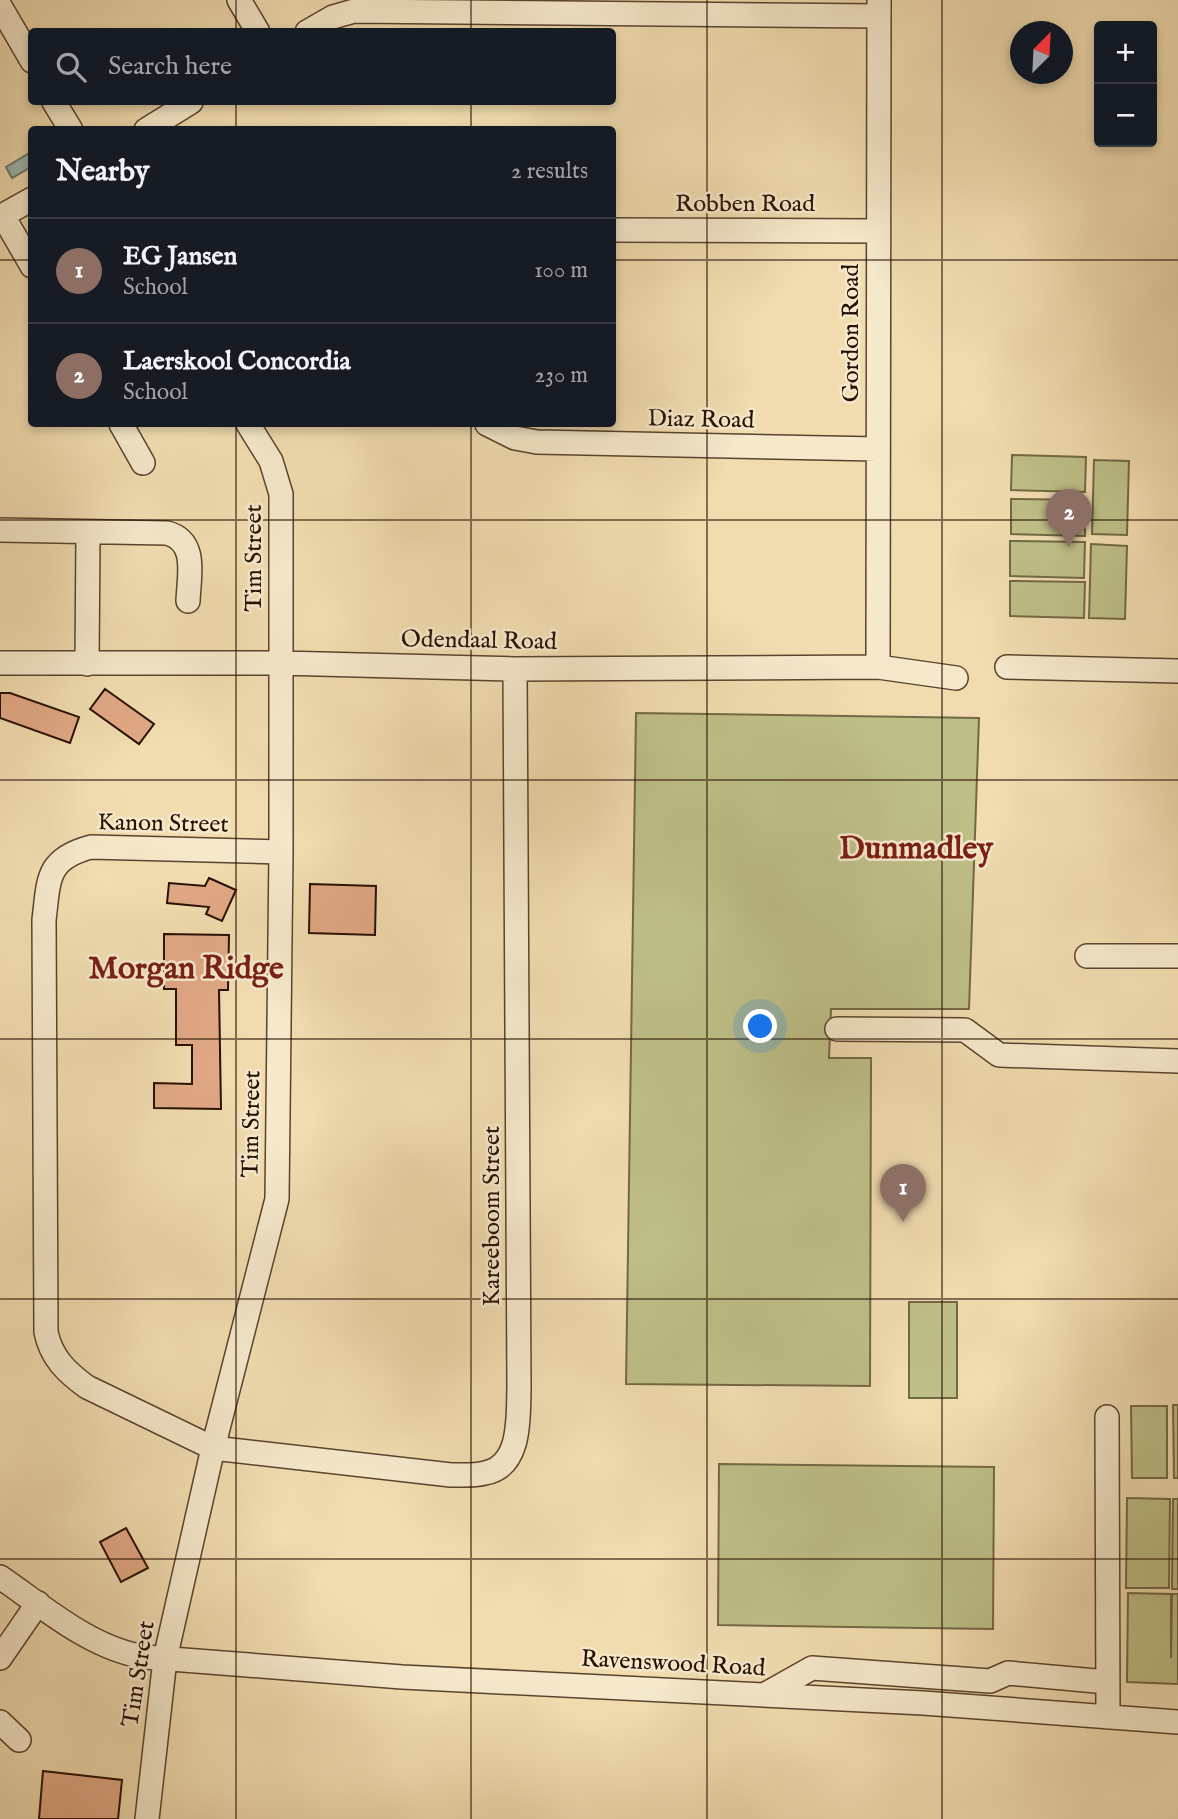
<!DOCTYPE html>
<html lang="en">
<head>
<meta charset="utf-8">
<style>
  :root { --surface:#171b24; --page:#242831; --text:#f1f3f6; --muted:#9ea1a6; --line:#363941; --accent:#c59692 }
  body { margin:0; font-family:"IM FELL English",serif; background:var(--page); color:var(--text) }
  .controls { position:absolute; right:21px; top:21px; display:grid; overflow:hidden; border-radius:7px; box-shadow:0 4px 10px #0003 }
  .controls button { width:63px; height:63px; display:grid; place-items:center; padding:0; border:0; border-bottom:2px solid var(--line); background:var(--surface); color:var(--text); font:35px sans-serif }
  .compass { position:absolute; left:1010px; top:21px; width:63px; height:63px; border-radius:50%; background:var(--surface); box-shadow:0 4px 10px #0003; rotate:24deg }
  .you { position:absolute; left:761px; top:1027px; width:24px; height:24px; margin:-18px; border:5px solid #fff; border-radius:50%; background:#1a73e8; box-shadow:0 0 0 10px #1a73e833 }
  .badge { display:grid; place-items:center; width:46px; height:46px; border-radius:50%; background:var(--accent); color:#fff; font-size:23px; font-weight:700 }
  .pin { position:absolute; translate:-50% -58px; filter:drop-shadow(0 2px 4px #0008) }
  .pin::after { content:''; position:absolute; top:37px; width:24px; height:21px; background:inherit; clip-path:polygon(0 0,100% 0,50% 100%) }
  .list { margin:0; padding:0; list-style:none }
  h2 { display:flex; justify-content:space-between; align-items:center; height:91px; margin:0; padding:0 28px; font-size:30px }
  h2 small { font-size:23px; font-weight:400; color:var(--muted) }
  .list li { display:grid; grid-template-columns:46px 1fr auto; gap:21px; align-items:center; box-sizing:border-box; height:105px; padding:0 28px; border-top:2px solid var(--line) }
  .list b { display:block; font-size:26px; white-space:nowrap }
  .list p { margin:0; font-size:23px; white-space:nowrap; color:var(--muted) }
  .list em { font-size:23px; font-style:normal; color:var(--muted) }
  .icon { flex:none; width:38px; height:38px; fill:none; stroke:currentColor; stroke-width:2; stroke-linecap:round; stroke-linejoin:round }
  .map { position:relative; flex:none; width:1178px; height:1819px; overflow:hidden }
  .search { position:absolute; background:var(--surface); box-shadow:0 4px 10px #0003; left:28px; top:28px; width:588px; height:77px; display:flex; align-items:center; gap:18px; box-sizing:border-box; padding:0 24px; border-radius:7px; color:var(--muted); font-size:26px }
  .panel { position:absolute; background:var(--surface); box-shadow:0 4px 10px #0003; left:28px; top:126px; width:588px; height:301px; border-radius:7px }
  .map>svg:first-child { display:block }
</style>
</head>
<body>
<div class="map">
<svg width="1178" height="1819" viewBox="0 0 1178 1819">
  <rect width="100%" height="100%" fill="#f0dcaf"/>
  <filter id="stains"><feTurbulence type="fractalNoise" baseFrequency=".00286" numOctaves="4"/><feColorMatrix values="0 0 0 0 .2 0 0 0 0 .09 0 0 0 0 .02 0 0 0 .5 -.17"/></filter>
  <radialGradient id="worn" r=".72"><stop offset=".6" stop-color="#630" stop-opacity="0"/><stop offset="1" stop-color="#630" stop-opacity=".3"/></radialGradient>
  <path fill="#bebf87" stroke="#736844" stroke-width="2" d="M1012 455 1086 457 1085 492 1011 490Z
    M1094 460 1129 461 1127 535 1092 534Z
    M1011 499 1085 500V536L1011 534Z
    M1010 541 1085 542 1084 578 1010 576Z
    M1091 544 1127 546 1125 619 1089 618Z
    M1010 581 1085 582 1084 618 1010 616Z
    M636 713 979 718 969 1009H831L829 1058H871L870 1386 626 1384Z
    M909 1302H957V1398H909Z
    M1173 1405H1178V1478H1174Z
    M1131 1406H1167V1478H1132Z
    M719 1464 994 1467 993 1629 718 1625Z
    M1127 1498 1170 1499 1169 1588H1126Z
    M1173 1499H1178V1589H1172Z
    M1128 1593 1171 1594V1658L1172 1594H1178V1684L1127 1682Z"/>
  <path fill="#9bbab2" stroke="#6d766b" stroke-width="2" d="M31 152V167L12 178 6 167Z"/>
  <path fill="#e1a885" stroke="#281001" stroke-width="2" d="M105 689 154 724 139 744 90 709Z
    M0 693H10L79 717 70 743 0 718Z
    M209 878 236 890 222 921 206 914 209 907 167 903 169 883 205 886Z
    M310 884 376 886 375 935 309 933Z
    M164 934 229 935 228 990H219L221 1109 154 1108V1083L192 1084V1045H176V989H164Z
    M126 1528 148 1568 121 1582 100 1542Z
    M43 1771 122 1780 118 1819H39Z"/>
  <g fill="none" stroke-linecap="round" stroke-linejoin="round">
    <defs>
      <path id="minor" d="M239 0 258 32
        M0 6 32 61
        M307 32 333 17 354 11 879 16
        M54 102 71 130
        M146 130 191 102
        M3 216 32 266
        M0 217 32 199
        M612 230 878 231
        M121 424 143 463
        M487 424 515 438 537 442 877 449
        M0 530 167 533C198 541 189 576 188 601
        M0 663H281L515 669 878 667 956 678
        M87 664 88 533
        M878 667 879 0
        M1007 667 1178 671
        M281 852 91 847C46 859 49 879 44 920L46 1332C51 1357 66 1372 87 1387L213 1448 451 1475C462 1475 474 1476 485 1473 522 1466 518 1416 519 1388L515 669
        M1087 956H1178
        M837 1029 965 1030 999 1055 1178 1061
        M1107 1417 1108 1717
        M0 1577C44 1607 91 1649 145 1657L402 1677 923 1703 1178 1722
        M0 1658 38 1603
        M764 1695 812 1668 990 1681 1008 1673 1107 1682
        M0 1722 19 1740
        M147 1819 165 1659 213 1448 277 1199 281 852V494L271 461 248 424"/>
    </defs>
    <use href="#minor" stroke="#5a432c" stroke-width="26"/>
    <use href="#minor" stroke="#f5e8cb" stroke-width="23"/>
  </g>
  <path fill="none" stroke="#281001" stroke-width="2" stroke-opacity="0.55" d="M236 0V32M471 0V32M707 0V1819M942 0V1819M236 102V130M471 102V130M0 260H32M612 260H1178M236 424V1819M471 424V1819M0 520H1178M0 780H1178M0 1039H1178M0 1299H1178M0 1559H1178"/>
  <g text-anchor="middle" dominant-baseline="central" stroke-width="5" stroke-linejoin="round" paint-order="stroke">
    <g font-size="24" fill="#281001" stroke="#f5e8cb">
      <text x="745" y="204">Robben Road</text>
      <text transform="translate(851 333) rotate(-90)">Gordon Road</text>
      <text transform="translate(701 420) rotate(1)">Diaz Road</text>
      <text transform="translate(254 558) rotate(-90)">Tim Street</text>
      <text transform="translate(479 641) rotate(1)">Odendaal Road</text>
      <text transform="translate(163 824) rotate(1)">Kanon Street</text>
      <text transform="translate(252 1124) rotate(-89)">Tim Street</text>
      <text transform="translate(492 1216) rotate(-90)">Kareeboom Street</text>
      <text transform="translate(673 1664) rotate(3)">Ravenswood Road</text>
      <text transform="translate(139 1674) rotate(-81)">Tim Street</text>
    </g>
    <g font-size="32" font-weight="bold" fill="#7a1f14" stroke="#f5e8cb">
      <text x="916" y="849">Dunmadley</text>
      <text x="186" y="969">Morgan Ridge</text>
    </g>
  </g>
  <rect width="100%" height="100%" filter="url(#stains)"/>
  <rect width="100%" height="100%" fill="url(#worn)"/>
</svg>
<div class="controls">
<button>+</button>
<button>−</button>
</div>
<svg class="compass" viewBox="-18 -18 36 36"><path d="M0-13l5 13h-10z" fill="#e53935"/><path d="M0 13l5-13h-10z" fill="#9ea1a6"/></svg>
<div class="you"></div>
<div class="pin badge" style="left:903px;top:1222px;background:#8d6e63">1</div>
<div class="pin badge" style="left:1069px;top:547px;background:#8d6e63">2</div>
<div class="search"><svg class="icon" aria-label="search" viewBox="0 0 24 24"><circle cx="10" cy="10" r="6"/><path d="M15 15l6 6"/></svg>Search here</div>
<section class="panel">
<h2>Nearby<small>2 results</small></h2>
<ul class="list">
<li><span class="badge" style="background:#8d6e63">1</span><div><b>EG Jansen</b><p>School</p></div><em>100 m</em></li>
<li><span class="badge" style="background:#8d6e63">2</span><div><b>Laerskool Concordia</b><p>School</p></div><em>230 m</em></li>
</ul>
</section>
</div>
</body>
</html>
